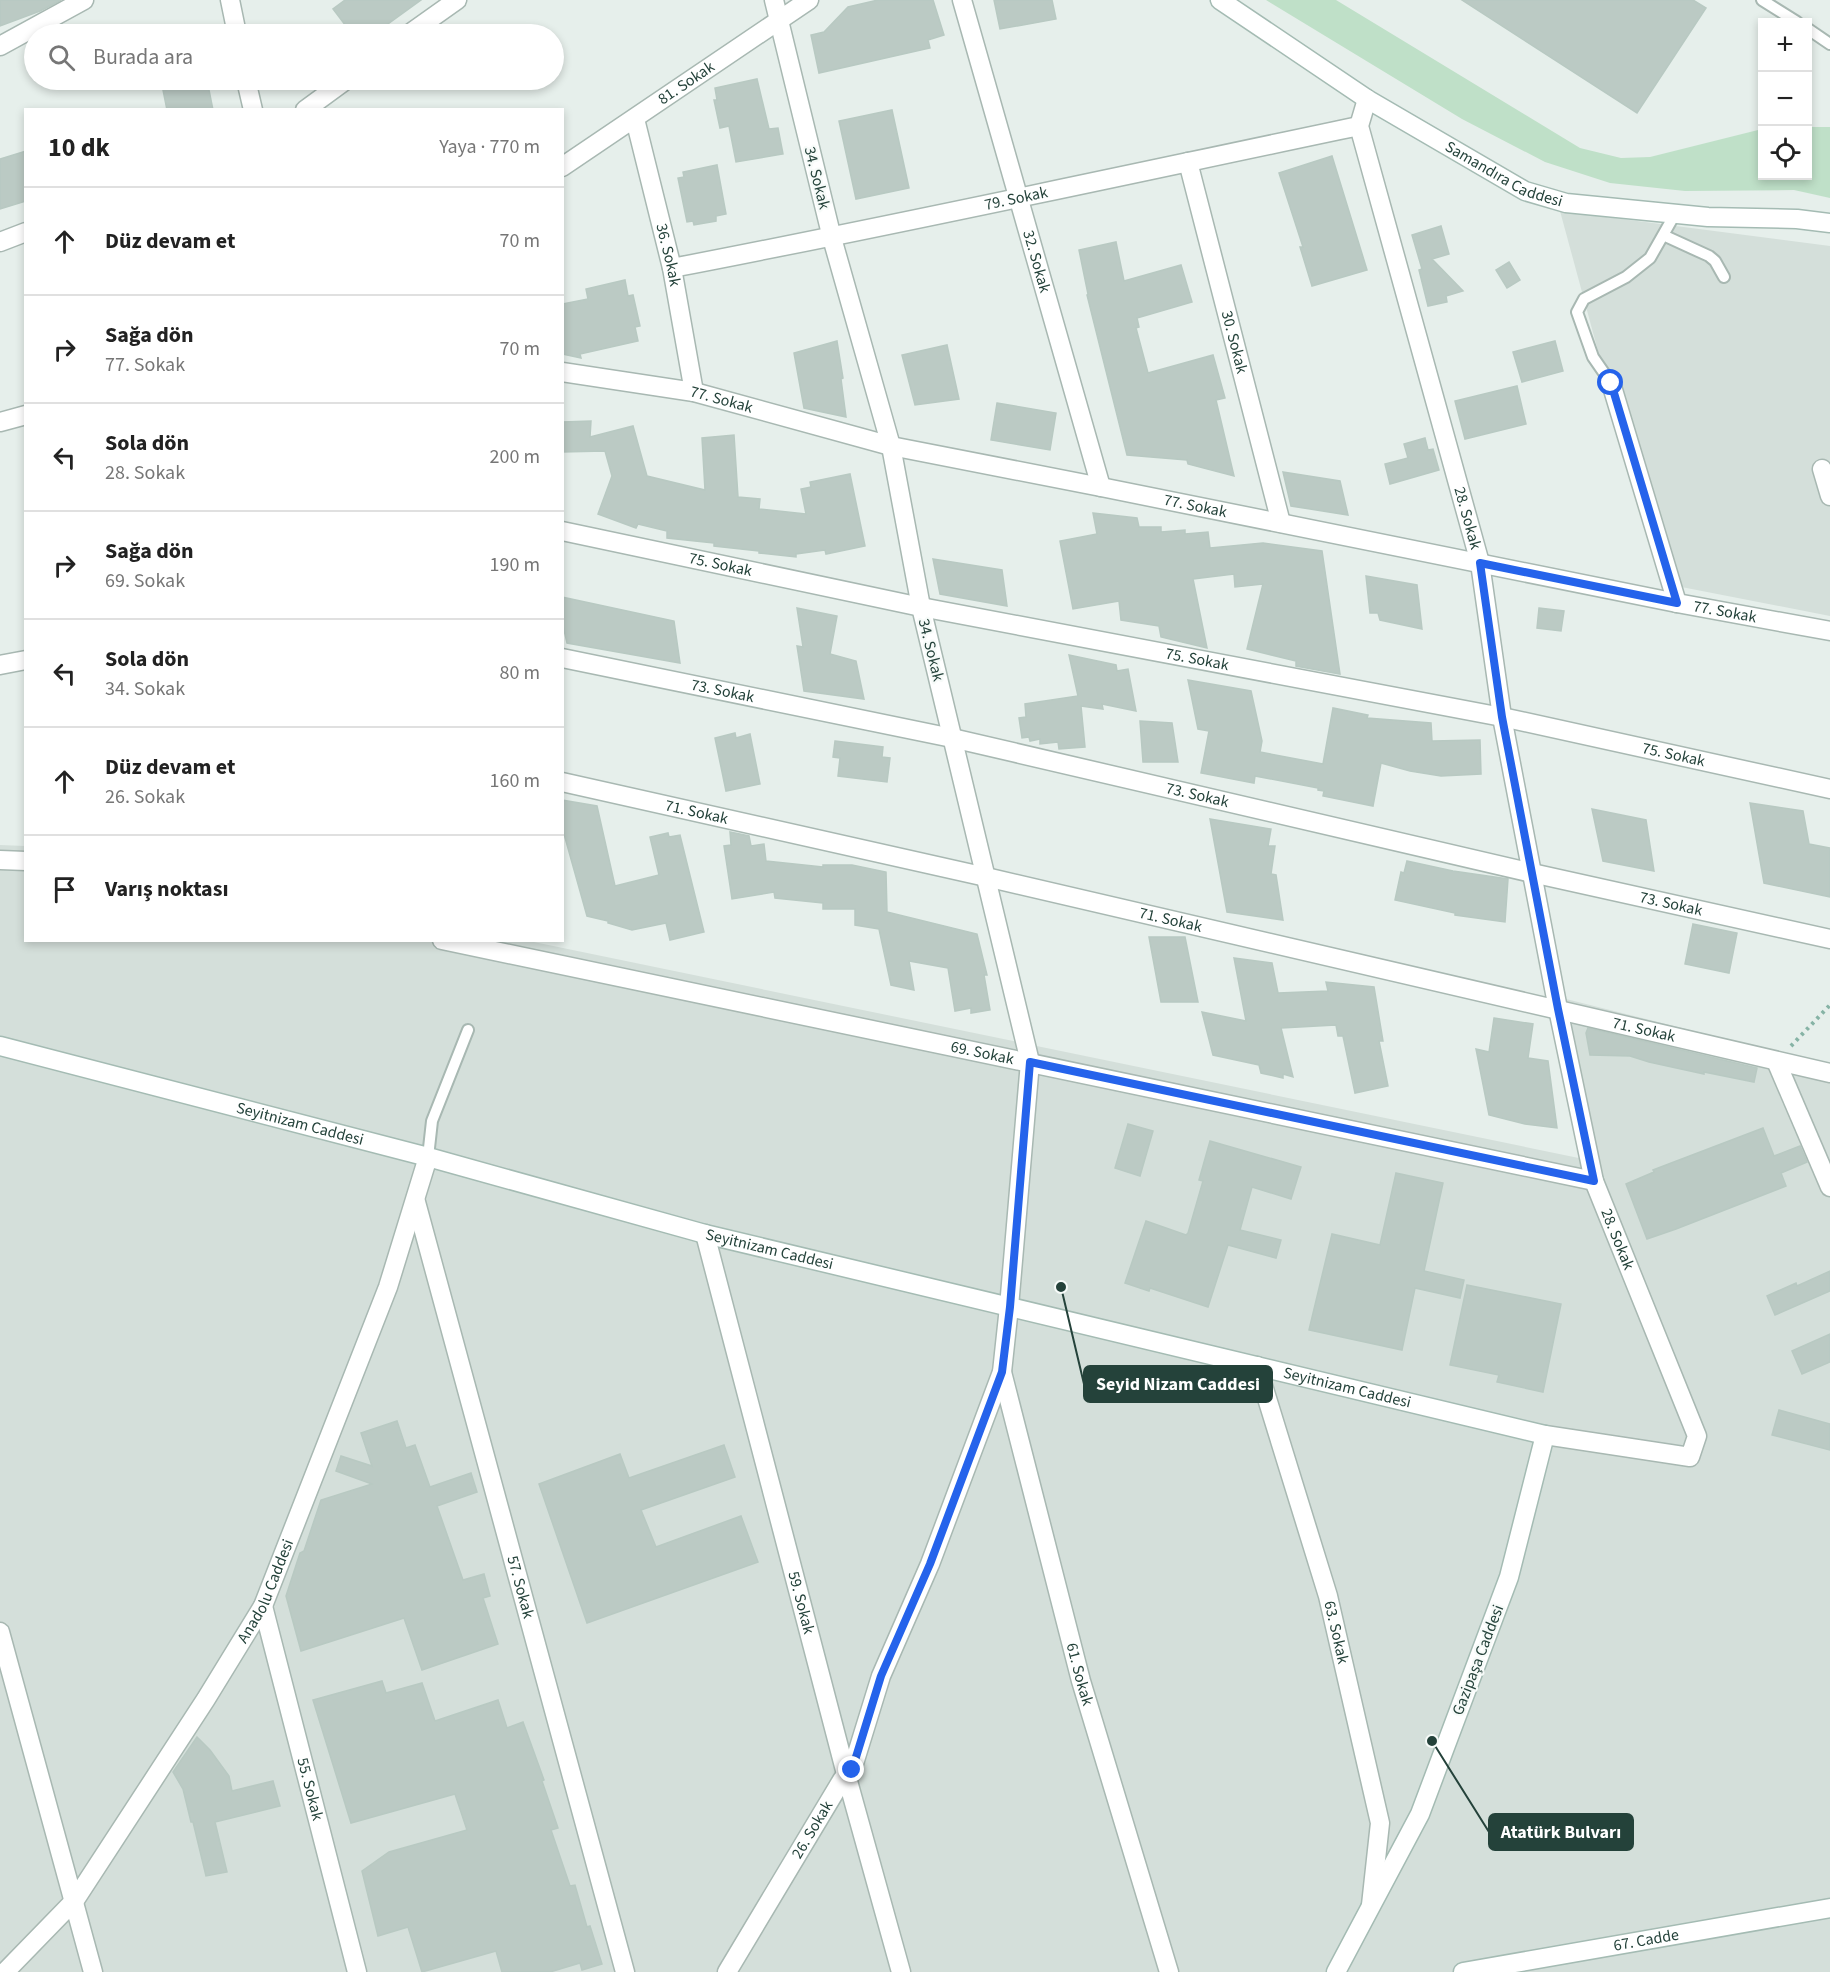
<!DOCTYPE html>
<html lang="tr">
<head>
<meta charset="utf-8">
<style>
  :root { --surface:#fff; --page:#f2f2f2; --text:#222; --muted:#767676; --line:#e0e0e0 }
  body { margin:0; font-family:"Source Sans 3",sans-serif; background:var(--page); color:var(--text) }
  .controls { position:absolute; right:18px; top:18px; display:grid; overflow:hidden; border-radius:0px; box-shadow:0 3px 9px #0003 }
  .controls button { width:54px; height:54px; display:grid; place-items:center; padding:0; border:0; border-bottom:2px solid var(--line); background:var(--surface); color:var(--text); font:30px sans-serif }
  .stop { position:absolute; width:18px; height:18px; margin:-14px; border:4px solid #2563eb; border-radius:50%; background:#fff }
  .stop.end { background:#2563eb; border-color:#fff; box-shadow:0 2px 6px #0008 }
  .list { margin:0; padding:0; list-style:none }
  h2 { display:flex; justify-content:space-between; align-items:center; height:78px; margin:0; padding:0 24px; font-size:26px }
  h2 small { font-size:20px; font-weight:400; color:var(--muted) }
  .list li { display:grid; grid-template-columns:39px 1fr auto; gap:18px; align-items:center; box-sizing:border-box; height:108px; padding:0 24px; border-top:2px solid var(--line) }
  .list b { display:block; font-size:22px; white-space:nowrap }
  .list p { margin:0; font-size:20px; white-space:nowrap; color:var(--muted) }
  .list em { font-size:20px; font-style:normal; color:var(--muted) }
  .icon { flex:none; width:33px; height:33px; fill:none; stroke:currentColor; stroke-width:2; stroke-linecap:round; stroke-linejoin:round }
  .map { position:relative; flex:none; width:1830px; height:1972px; overflow:hidden }
  .search { position:absolute; background:var(--surface); box-shadow:0 3px 9px #0003; left:24px; top:24px; width:540px; height:66px; display:flex; align-items:center; gap:15px; box-sizing:border-box; padding:0 21px; border-radius:33px; color:var(--muted); font-size:22px }
  .panel { position:absolute; background:var(--surface); box-shadow:0 3px 9px #0003; left:24px; top:108px; width:540px; height:834px; border-radius:0px }
  .map>svg:first-child { display:block }
</style>
</head>
<body>
<div class="map">
<svg width="1830" height="1972" viewBox="0 0 1830 1972">
  <rect width="100%" height="100%" fill="#e6efeb"/>
  <path fill="#d4dfda" d="M1560 211 1830 246V616L1661 583Z
    M0 845 25 846 26 940 529 941 1598 1162 1562 998 1830 1065V1972H0Z"/>
  <path fill="#bfe0c8" d="M1266 0H1336L1580 148 1621 158 1650 157 1762 129V176H1808V127H1830V198L1794 190 1685 191 1610 183 1545 162 1462 119Z"/>
  <path fill="#bbcac4" stroke="#b8c9c2" stroke-width="1.5" d="M0 0H61L40 11 0 26Z
    M345 0H421L374 34H352L333 9Z
    M878 0H933L944 35 928 40 930 48 819 73 811 35 824 32 848 7Z
    M994 0H1052L1056 19 1000 29Z
    M1462 0H1693L1706 8 1637 113Z
    M757 79 769 129 778 128 783 154 736 162 729 126 720 128 714 100H717L715 88Z
    M161 80H207L213 110H167Z
    M892 110 909 188 856 199 839 121Z
    M26 151V201L0 209V159Z
    M1332 156 1367 270 1312 286 1300 247H1303L1279 173Z
    M717 165 726 214 716 216V221L694 225 693 221 687 222 678 178 684 177 683 172Z
    M1441 226 1449 254 1432 259 1463 291 1446 296 1447 302 1428 306 1419 270 1422 269 1412 235Z
    M1116 242 1124 281 1181 265 1192 302 1137 318 1139 327 1136 328 1148 373 1213 355 1225 398 1216 400 1234 476 1188 464 1187 460 1127 455 1087 295 1088 294 1079 250Z
    M1509 262 1520 280 1507 288 1496 270Z
    M625 280 628 296 633 295 640 326 635 327 638 341 580 354 581 358 562 354V304L588 299 586 289Z
    M837 341 843 378 841 379 846 417 804 408 794 353Z
    M1555 341 1563 371 1522 382 1513 352Z
    M947 345 959 399 915 405 902 355Z
    M1517 386 1526 424 1465 439 1455 401Z
    M997 403 1056 413 1050 450 991 440Z
    M591 421 590 437 633 426 647 476 705 490 702 438 734 435 738 497 760 499 759 509 806 514 801 489 811 487 810 482 850 474 865 546 826 554 825 550 796 554V557L759 553V551L714 546V543L667 538V531L638 524 636 528 598 514 612 476 605 451 562 452V422Z
    M1425 438 1428 450 1433 449 1439 470 1390 484 1385 464 1408 458 1404 444Z
    M1283 472 1340 481 1348 515 1291 506Z
    M1093 513 1137 518 1139 527H1161V532L1185 530V534L1208 532 1210 548 1263 543 1322 551 1340 674 1296 666V661L1247 649 1263 584 1235 587 1234 574 1193 579 1207 648 1161 637 1159 626 1121 620 1119 601 1073 609 1060 541 1097 534Z
    M933 559 1002 570 1007 606 940 594Z
    M1366 576 1417 585 1422 629 1380 620 1378 613H1370Z
    M562 597 674 621 680 663 567 643 562 621Z
    M797 608 837 616 830 654 856 661 864 699 804 691 797 646 803 647Z
    M1539 608 1564 611 1561 631 1537 628Z
    M1069 655 1116 665 1117 671 1128 669 1136 711 1102 704 1103 709 1081 706 1085 747 1059 749 1058 742 1040 744V739L1030 741 1029 737 1022 738 1019 718 1026 717 1025 704 1078 696Z
    M1188 680 1251 691 1262 741 1260 752 1323 764 1333 708 1368 715 1367 718 1431 723 1432 741 1480 740 1481 774 1441 776 1410 771 1381 763 1373 806 1323 796 1324 791 1318 790V788L1255 776 1254 783 1201 773 1209 731 1198 729Z
    M1140 721 1172 723 1178 762H1143Z
    M735 733 736 738 750 734 760 784 726 791 715 738Z
    M835 741 883 747 882 757 890 758 887 782 838 776 840 758 833 757Z
    M562 800 597 806 615 886 659 875 650 837 668 833 669 837 680 835 704 932 670 940 666 923 632 930 608 923V921L587 916 562 827Z
    M1750 803 1803 811 1809 844 1830 848V897L1764 883Z
    M1592 809 1646 820 1654 871 1603 861Z
    M1210 819 1271 829 1268 846H1275L1271 874 1276 875 1283 920 1227 912Z
    M730 832 749 836 751 846 764 844 766 861 823 867V865H852L886 872 887 912 977 934 987 975H984L990 1010 971 1013V1008L955 1011 948 968 909 961 914 990 891 985 879 929 855 925V909H823V903L775 898 774 892 732 899 724 846 731 845Z
    M1407 861 1453 871 1508 879 1505 922 1455 915V913L1395 900 1401 872 1404 873Z
    M1693 924 1737 933 1729 973 1685 964Z
    M1149 937H1185L1198 1002H1161Z
    M1234 958 1272 963 1278 993 1328 991 1326 982 1374 987 1383 1041H1379L1388 1086 1355 1093 1343 1036H1338L1336 1025 1281 1028 1293 1077 1283 1074V1078L1261 1073 1259 1065 1213 1055 1202 1012 1246 1021Z
    M1494 1018 1533 1024 1528 1058 1548 1061 1557 1128 1525 1124 1489 1115 1476 1049 1489 1052Z
    M1588 1028 1757 1068 1754 1082 1704 1072V1074L1649 1062 1630 1056 1590 1055 1586 1033Z
    M1128 1124 1153 1131 1140 1176 1115 1168Z
    M1763 1128 1774 1156 1800 1146 1807 1162 1781 1173 1786 1186 1676 1229 1647 1239 1626 1184 1654 1172 1653 1170Z
    M1210 1141 1301 1167 1291 1199 1252 1187 1240 1230 1281 1240 1276 1258 1228 1245 1208 1307 1150 1288 1149 1291 1125 1283 1146 1221 1186 1235 1188 1233 1203 1181 1199 1180Z
    M1396 1173 1443 1183 1424 1271 1464 1280 1460 1298 1415 1288 1402 1350 1309 1330 1332 1234 1380 1245Z
    M1830 1271V1291L1775 1315 1767 1296 1796 1283 1797 1286Z
    M1467 1285 1561 1304 1543 1392 1497 1382 1499 1375 1450 1365Z
    M1830 1334V1362L1802 1374 1792 1351Z
    M1779 1410 1830 1424V1450L1772 1435Z
    M397 1421 406 1448 415 1445 430 1487 471 1473 477 1492 437 1506 463 1580 484 1574 490 1596 483 1598 498 1644 422 1670 404 1618 301 1651 286 1596 300 1553 304 1551 321 1500 372 1484 336 1471 341 1456 372 1466 361 1433Z
    M724 1445 735 1477 641 1510 656 1547 741 1516 758 1562 587 1623 539 1484 620 1454 629 1478Z
    M382 1681 386 1693 422 1683 435 1721 498 1700 507 1728 523 1722 544 1780 542 1781 558 1828 551 1830 570 1886 575 1885 587 1927 590 1926 602 1964 582 1970 580 1963 550 1972H502L496 1951 422 1972 408 1927 378 1936 362 1871 389 1852 467 1830 455 1794 351 1823 313 1700Z
    M197 1737 210 1750 229 1776 232 1791 273 1781 280 1806 215 1822 227 1872 206 1876 193 1822H191L183 1789 173 1772Z"/>
  <g fill="none" stroke-linecap="round" stroke-linejoin="round">
    <defs>
      <path id="lane" d="M1762 0 1797 22
        M1808 29 1830 44
        M1663 235 1709 256 1715 261 1724 277
        M1611 383 1593 357 1577 312 1584 299 1626 277 1650 258 1675 214
        M428 1157 432 1121 468 1030"/>
      <g id="street">
        <path d="M230 0 237 34"/>
        <path id="s1" d="M962 0 1101 487"/>
        <path d="M409 34 457 0"/>
        <path d="M0 46 84 0"/>
        <path d="M246 80 253 110"/>
        <path id="s2" d="M1367 99 1359 126 1480 563 1502 717 1558 1009 1594 1181 1697 1436 1690 1457 1545 1435"/>
        <path d="M305 110 346 80"/>
        <path id="s3" d="M635 119 672 268 694 392"/>
        <path id="s4" d="M1188 162 1281 523"/>
        <path id="s5" d="M562 167 809 0"/>
        <path d="M0 242 26 232"/>
        <path id="s6" d="M672 268C902 224 1130 174 1359 126"/>
        <path id="s7" d="M562 372 694 392 891 446 1101 487 1677 603 1830 631"/>
        <path d="M1611 383 1677 603"/>
        <path d="M0 422 26 415"/>
        <path d="M1822 469 1830 496"/>
        <path id="s8" d="M562 531 921 607 1502 717 1830 789"/>
        <path id="s9" d="M562 658 952 738 1532 873 1830 939"/>
        <path d="M0 665 26 660"/>
        <path id="s10" d="M562 782 986 877 1830 1073"/>
        <path d="M0 860 26 861"/>
        <path id="s11" d="M442 940 1594 1181"/>
        <path d="M1776 1061 1830 1187"/>
        <path id="s12" d="M416 1202 625 1972"/>
        <path id="s13" d="M705 1234 846 1774 901 1972"/>
        <path id="s14" d="M1257 1366 1328 1596 1380 1823 1371 1905"/>
        <path id="s15" d="M1002 1372 1081 1681 1169 1972"/>
        <path id="s16" d="M263 1606 357 1972"/>
        <path d="M0 1632 93 1972"/>
        <path id="s17" d="M5 1972 75 1900 206 1699 263 1606 388 1287 428 1157"/>
        <path id="s18" d="M727 1972 842 1780 849 1771 852 1770 881 1676 930 1564 1002 1372 1009 1307 1030 1062 921 607 891 446 832 238 774 0"/>
      </g>
      <g id="secondary">
        <path id="s19" d="M1220 0 1367 99 1525 191 1566 203 1708 217 1797 219 1830 223"/>
        <path id="s20" d="M0 1046 428 1157 705 1234 1545 1435 1509 1577 1420 1814 1336 1972"/>
        <path id="s21" d="M1463 1972 1830 1908"/>
      </g>
    </defs>
    <use href="#lane" stroke="#a8b8b2" stroke-width="14"/>
    <use href="#street" stroke="#a8b8b2" stroke-width="21"/>
    <use href="#secondary" stroke="#a4bbb3" stroke-width="21"/>
    <path stroke="#86b3a5" stroke-width="4" stroke-dasharray="3 4.5" stroke-linecap="butt" d="M1791 1046 1830 1005"/>
    <use href="#lane" stroke="#fff" stroke-width="10"/>
    <use href="#street" stroke="#fff" stroke-width="18"/>
    <use href="#secondary" stroke="#fff" stroke-width="18"/>
  </g>
  <g fill="none" stroke-linecap="round" stroke-linejoin="round">
    <path stroke="#2563eb" stroke-width="8" d="M852 1770 881 1676 930 1564 1002 1372 1010 1307 1030 1062 1594 1181 1558 1009 1502 717 1480 563 1677 603 1611 383"/>
  </g>
  <g text-anchor="middle" dominant-baseline="central" stroke-width="4.5" stroke-linejoin="round" paint-order="stroke">
    <g font-size="16" fill="#24423a" stroke="#f7fbf9">
      <text stroke="none"><textPath href="#s5" startOffset="150">81. Sokak</textPath></text>
      <text stroke="none"><textPath href="#s19" startOffset="334">Samandıra Caddesi</textPath></text>
      <text transform="translate(817 178) rotate(76)">34. Sokak</text>
      <text stroke="none"><textPath href="#s6" startOffset="351">79. Sokak</textPath></text>
      <text stroke="none"><textPath href="#s3" startOffset="140">36. Sokak</textPath></text>
      <text stroke="none"><textPath href="#s1" startOffset="272">32. Sokak</textPath></text>
      <text stroke="none"><textPath href="#s4" startOffset="186">30. Sokak</textPath></text>
      <text stroke="none"><textPath href="#s7" startOffset="162">77. Sokak</textPath></text>
      <text stroke="none"><textPath href="#s7" startOffset="648">77. Sokak</textPath></text>
      <text stroke="none"><textPath href="#s2" startOffset="435">28. Sokak</textPath></text>
      <text stroke="none"><textPath href="#s8" startOffset="162">75. Sokak</textPath></text>
      <text stroke="none"><textPath href="#s7" startOffset="1188">77. Sokak</textPath></text>
      <text transform="translate(931 650) rotate(76)">34. Sokak</text>
      <text stroke="none"><textPath href="#s8" startOffset="648">75. Sokak</textPath></text>
      <text stroke="none"><textPath href="#s9" startOffset="164">73. Sokak</textPath></text>
      <text stroke="none"><textPath href="#s8" startOffset="1134">75. Sokak</textPath></text>
      <text stroke="none"><textPath href="#s9" startOffset="650">73. Sokak</textPath></text>
      <text stroke="none"><textPath href="#s10" startOffset="138">71. Sokak</textPath></text>
      <text stroke="none"><textPath href="#s9" startOffset="1136">73. Sokak</textPath></text>
      <text stroke="none"><textPath href="#s10" startOffset="624">71. Sokak</textPath></text>
      <text stroke="none"><textPath href="#s10" startOffset="1110">71. Sokak</textPath></text>
      <text stroke="none"><textPath href="#s11" startOffset="552">69. Sokak</textPath></text>
      <text stroke="none"><textPath href="#s20" startOffset="310">Seyitnizam Caddesi</textPath></text>
      <text stroke="none"><textPath href="#s2" startOffset="1173">28. Sokak</textPath></text>
      <text stroke="none"><textPath href="#s20" startOffset="796">Seyitnizam Caddesi</textPath></text>
      <text stroke="none"><textPath href="#s20" startOffset="1390">Seyitnizam Caddesi</textPath></text>
      <text stroke="none"><textPath href="#s12" startOffset="399">57. Sokak</textPath></text>
      <text stroke="none"><textPath href="#s17" startOffset="464">Anadolu Caddesi</textPath></text>
      <text stroke="none"><textPath href="#s13" startOffset="381">59. Sokak</textPath></text>
      <text stroke="none"><textPath href="#s14" startOffset="278">63. Sokak</textPath></text>
      <text transform="translate(1478 1660) rotate(-69)">Gazipaşa Caddesi</text>
      <text stroke="none"><textPath href="#s15" startOffset="312">61. Sokak</textPath></text>
      <text stroke="none"><textPath href="#s16" startOffset="189">55. Sokak</textPath></text>
      <text stroke="none"><textPath href="#s18" startOffset="166">26. Sokak</textPath></text>
      <text stroke="none"><textPath href="#s21" startOffset="186">67. Cadde</textPath></text>
    </g>
  </g>
  <path fill="none" stroke="#24423a" stroke-width="2" d="M1061 1287L1084 1384M1432 1741L1489 1832"/>
  <g fill="#24423a" stroke="#f7fbf9" stroke-width="2">
    <circle cx="1061" cy="1287" r="6"/>
    <circle cx="1432" cy="1741" r="6"/>
  </g>
  <g fill="#24423a" stroke="#24423a" stroke-width="2">
    <rect x="1084" y="1366" width="188" height="36" rx="6"/>
    <rect x="1489" y="1814" width="144" height="36" rx="6"/>
  </g>
  <g font-size="18" text-anchor="middle" font-weight="bold" fill="#fff">
    <text x="1178" y="1390">Seyid Nizam Caddesi</text>
    <text x="1561" y="1838">Atatürk Bulvarı</text>
  </g>
</svg>
<div class="controls">
<button>+</button>
<button>−</button>
<button><svg class="icon" aria-label="locate" viewBox="0 0 24 24"><circle cx="12" cy="12" r="6"/><path d="M12 2v4M12 18v4M2 12h4M18 12h4"/></svg></button>
</div>
<div class="stop" style="left:1611px;top:383px"></div>
<div class="stop end" style="left:852px;top:1770px"></div>
<div class="search"><svg class="icon" aria-label="search" viewBox="0 0 24 24"><circle cx="10" cy="10" r="6"/><path d="M15 15l6 6"/></svg>Burada ara</div>
<section class="panel">
<h2>10 dk<small>Yaya · 770 m</small></h2>
<ul class="list">
<li><svg class="icon" aria-label="ahead" viewBox="0 0 24 24"><path d="M12 20V5M6 11l6-6 6 6"/></svg><div><b>Düz devam et</b></div><em>70 m</em></li>
<li><svg class="icon" aria-label="right" viewBox="0 0 24 24"><path d="M7 20v-9h11M14 6l5 5-5 5"/></svg><div><b>Sağa dön</b><p>77. Sokak</p></div><em>70 m</em></li>
<li><svg class="icon" aria-label="left" viewBox="0 0 24 24"><path d="M17 20v-9H6M10 6l-5 5 5 5"/></svg><div><b>Sola dön</b><p>28. Sokak</p></div><em>200 m</em></li>
<li><svg class="icon" aria-label="right" viewBox="0 0 24 24"><path d="M7 20v-9h11M14 6l5 5-5 5"/></svg><div><b>Sağa dön</b><p>69. Sokak</p></div><em>190 m</em></li>
<li><svg class="icon" aria-label="left" viewBox="0 0 24 24"><path d="M17 20v-9H6M10 6l-5 5 5 5"/></svg><div><b>Sola dön</b><p>34. Sokak</p></div><em>80 m</em></li>
<li><svg class="icon" aria-label="ahead" viewBox="0 0 24 24"><path d="M12 20V5M6 11l6-6 6 6"/></svg><div><b>Düz devam et</b><p>26. Sokak</p></div><em>160 m</em></li>
<li><svg class="icon" aria-label="arrive" viewBox="0 0 24 24"><path d="M6 21V4h12l-3 4 3 4H6"/></svg><div><b>Varış noktası</b></div></li>
</ul>
</section>
</div>
</body>
</html>
